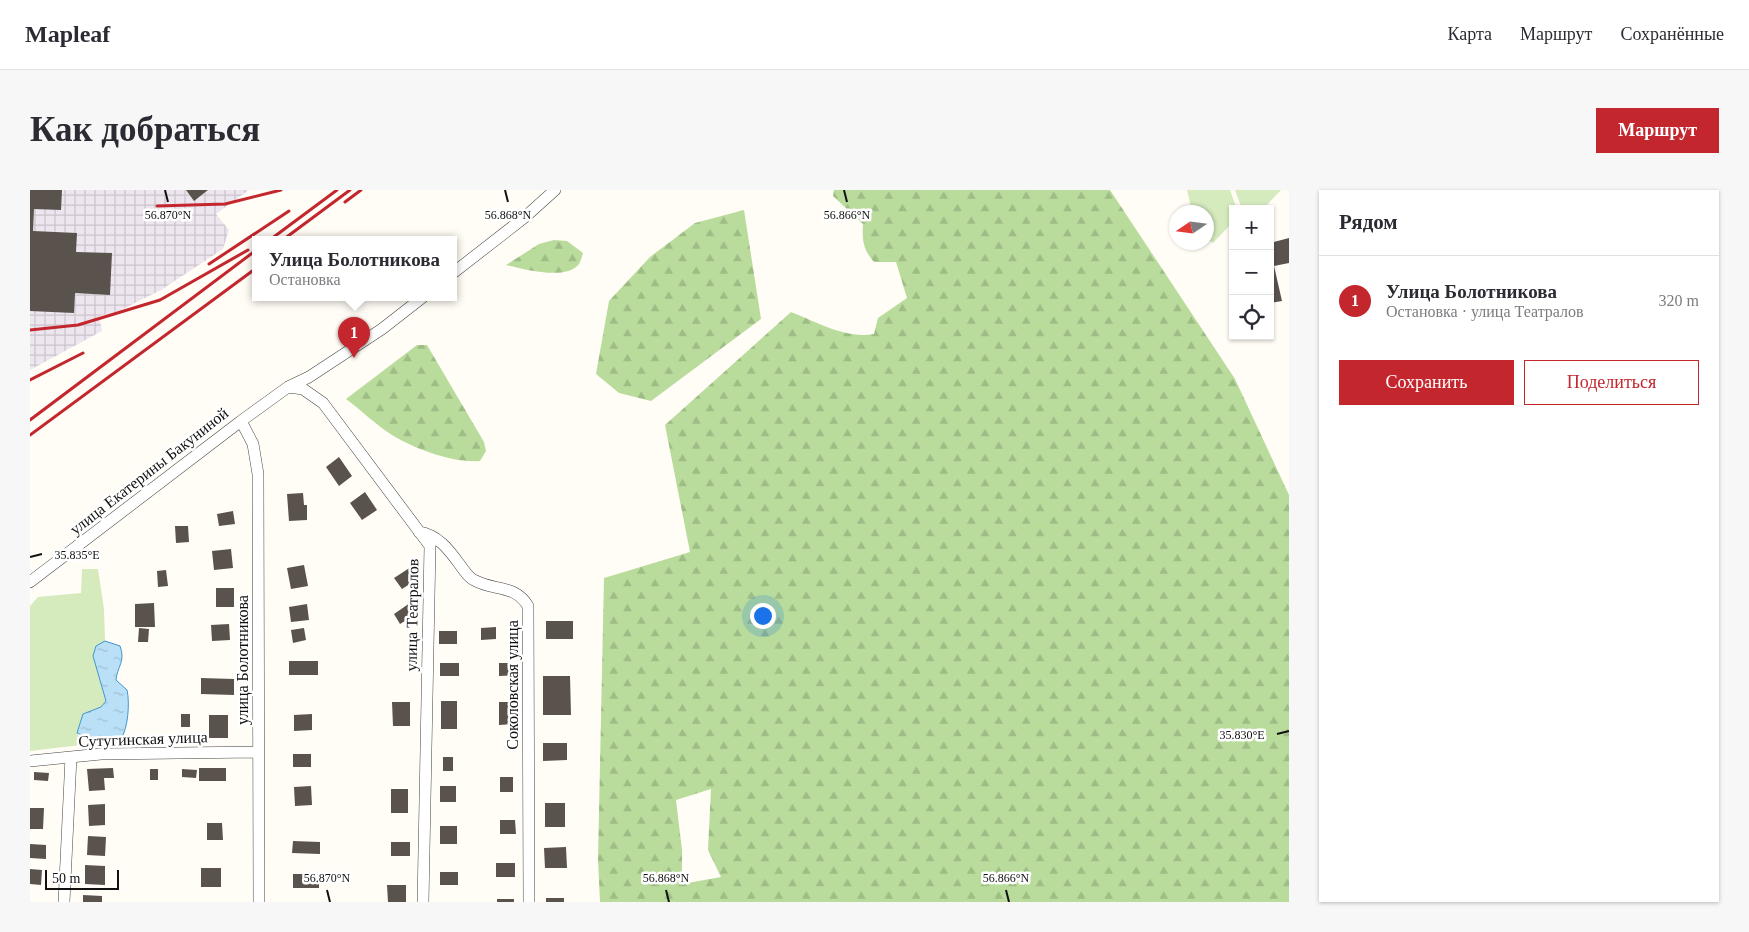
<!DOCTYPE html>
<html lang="ru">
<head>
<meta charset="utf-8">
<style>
  :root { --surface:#fff; --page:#f7f7f7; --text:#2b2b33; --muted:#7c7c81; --line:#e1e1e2; --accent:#c4262e }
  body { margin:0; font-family:"Times New Roman",serif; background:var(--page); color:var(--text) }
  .controls { position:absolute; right:15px; top:15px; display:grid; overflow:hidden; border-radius:0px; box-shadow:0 1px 4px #0004 }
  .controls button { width:45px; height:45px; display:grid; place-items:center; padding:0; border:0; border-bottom:1px solid var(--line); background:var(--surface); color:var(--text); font:25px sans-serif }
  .compass { position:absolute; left:1139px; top:15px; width:45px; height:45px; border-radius:50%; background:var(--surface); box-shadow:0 1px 4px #0004; rotate:257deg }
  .scale { position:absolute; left:15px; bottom:12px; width:74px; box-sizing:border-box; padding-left:5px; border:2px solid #111; border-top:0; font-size:14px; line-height:18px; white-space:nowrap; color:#111; -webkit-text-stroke:4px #fff; paint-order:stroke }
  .you { position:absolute; left:732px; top:425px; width:18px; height:18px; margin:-12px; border:4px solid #fff; border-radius:50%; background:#1a73e8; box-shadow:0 0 0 8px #1a73e833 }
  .badge { display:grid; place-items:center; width:32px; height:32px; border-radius:50%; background:var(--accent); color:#fff; font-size:16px; font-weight:700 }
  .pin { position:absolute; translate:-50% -41px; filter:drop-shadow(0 1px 2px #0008) }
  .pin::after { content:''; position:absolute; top:26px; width:18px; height:15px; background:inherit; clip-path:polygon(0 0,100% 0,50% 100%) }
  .popup { position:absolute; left:222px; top:46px; width:205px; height:65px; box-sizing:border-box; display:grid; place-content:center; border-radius:0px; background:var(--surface); filter:drop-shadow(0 1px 4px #0005); font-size:16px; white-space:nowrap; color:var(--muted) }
  .popup b { font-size:19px; color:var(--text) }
  .popup::after { content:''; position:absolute; left:50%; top:100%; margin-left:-10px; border:10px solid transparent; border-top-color:var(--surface) }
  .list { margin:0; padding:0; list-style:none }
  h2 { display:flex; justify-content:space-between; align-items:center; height:65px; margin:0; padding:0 20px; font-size:21px }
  h2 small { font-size:16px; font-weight:400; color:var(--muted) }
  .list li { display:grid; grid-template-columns:32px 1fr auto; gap:15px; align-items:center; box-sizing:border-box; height:90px; padding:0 20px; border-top:1px solid var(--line) }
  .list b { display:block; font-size:19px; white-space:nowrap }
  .list p { margin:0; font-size:16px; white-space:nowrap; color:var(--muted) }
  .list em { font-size:16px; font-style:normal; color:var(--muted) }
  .actions { display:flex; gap:10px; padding:15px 20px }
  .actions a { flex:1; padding:11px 0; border:1px solid var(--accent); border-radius:0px; text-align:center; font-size:18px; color:var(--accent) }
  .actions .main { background:var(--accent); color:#fff }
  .icon { flex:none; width:28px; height:28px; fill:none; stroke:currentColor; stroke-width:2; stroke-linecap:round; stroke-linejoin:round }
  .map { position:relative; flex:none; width:1259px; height:712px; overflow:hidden; border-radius:0px }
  header { display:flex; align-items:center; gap:30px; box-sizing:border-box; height:70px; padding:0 25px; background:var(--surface); border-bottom:1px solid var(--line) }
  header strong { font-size:24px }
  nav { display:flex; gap:28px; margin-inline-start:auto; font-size:18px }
  .intro { display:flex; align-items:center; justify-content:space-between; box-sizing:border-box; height:120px; padding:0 30px }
  h1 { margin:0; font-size:35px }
  .button { padding:12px 22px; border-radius:0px; background:var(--accent); color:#fff; font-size:18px; font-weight:700 }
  main { display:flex; gap:30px; padding:0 30px }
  aside { flex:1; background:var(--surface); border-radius:0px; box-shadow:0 1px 4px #0004 }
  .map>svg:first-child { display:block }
</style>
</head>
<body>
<header>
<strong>Mapleaf</strong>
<nav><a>Карта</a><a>Маршрут</a><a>Сохранённые</a></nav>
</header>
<div class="intro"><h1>Как добраться</h1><a class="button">Маршрут</a></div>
<main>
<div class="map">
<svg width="1259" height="712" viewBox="0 0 1259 712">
  <defs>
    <pattern id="industrial-grid" width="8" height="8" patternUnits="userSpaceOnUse" patternTransform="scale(1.25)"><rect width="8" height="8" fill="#eee6ef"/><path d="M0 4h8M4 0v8" fill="none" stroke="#cbc4cc"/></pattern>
    <pattern id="forest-firs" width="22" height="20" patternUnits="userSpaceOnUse" patternTransform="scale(1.25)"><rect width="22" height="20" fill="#b9dc9c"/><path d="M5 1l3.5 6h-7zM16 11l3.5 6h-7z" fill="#9ebc85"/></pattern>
    <pattern id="water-ripples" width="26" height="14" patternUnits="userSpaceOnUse" patternTransform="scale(1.25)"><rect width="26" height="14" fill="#b9e0f7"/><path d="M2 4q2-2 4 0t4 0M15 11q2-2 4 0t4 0" fill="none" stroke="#9ebfd3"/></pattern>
  </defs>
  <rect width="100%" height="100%" fill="#fffdf5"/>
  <path fill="url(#industrial-grid)" d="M0 0H219L186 24 199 40 193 59 131 100 89 121 69 126 72 141 0 180Z"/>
  <path fill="#d5ebbd" d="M1157 0H1200L1207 19H1203V32L1183 53 1177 49 1176 22H1162Z
    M1205 0H1251L1233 19H1212Z
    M52 379H68L74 419 75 451 66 456 63 466 76 511 71 517 53 524 47 543 51 555 0 561V416L8 407 51 403Z"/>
  <path fill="url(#forest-firs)" fill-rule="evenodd" d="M804 0H1080L1205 189 1259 305V712H570L568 669 574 388 660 362 635 235 761 122C787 132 815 149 844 144L848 128 877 108 866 72H844C833 59 832 51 833 34L803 6ZM681 599 678 660 691 687 652 694V660L646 610Z
    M714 20 731 129 621 211 589 203 566 184 579 111 620 67 665 33Z
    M524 50 537 51 553 63C552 66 551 71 549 74 536 91 494 79 476 75L509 54Z
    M387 155H397L454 252 456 261 450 271C422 273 385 259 362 245 346 235 331 220 316 209Z"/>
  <path fill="url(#water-ripples)" stroke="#3f96cf" d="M75 451 90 456C96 471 87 477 86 490L97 500C100 513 98 538 91 549 75 555 61 549 47 543L53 524 71 517 76 511 63 466 66 456Z"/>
  <path fill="#5a524d" d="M0 0H32L31 20 4 19 3 41 47 43 46 62 82 63 80 105 45 103 44 123 0 121Z
    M156 0H178L164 11Z
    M1259 48V73L1244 76 1252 111 1240 113V53Z
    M309 267 322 286 309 296 296 277Z
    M335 302 347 320 332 330 320 313Z
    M273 303 274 315H277V330L259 331 257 304Z
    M203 321 205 334 189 336 187 324Z
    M145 336H158L159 352 146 353Z
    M201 359 203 378 184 380 182 361Z
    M274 375 278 396 261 399 257 378Z
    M381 377 389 388 372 399 364 388Z
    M136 380 138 396 128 397 127 381Z
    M186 398H204V417H186Z
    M124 413 125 437H105V414Z
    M380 413 387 424 370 434 364 424Z
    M277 414 279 430 261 432 259 417Z
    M516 431H543V449H516Z
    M199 434 200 450 182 451 181 435Z
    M466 437V449L451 450V438Z
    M109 438 119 439 118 452H108Z
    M274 438 276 450 263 453 261 440Z
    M409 441H427V454H409Z
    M259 471H288V485H259Z
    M410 473H429V486H410Z
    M469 473H487V485L469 486Z
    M513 486H540L541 525H513Z
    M171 488 204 489V505L171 504Z
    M411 511H427V539H411Z
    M362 512H380V536H363Z
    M469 512H485V534L469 535Z
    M151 524H160V537H151Z
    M282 524V540L264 541V525Z
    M179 525H198V548H179Z
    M513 553H537V570L513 571Z
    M263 564H281V577H263Z
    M413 567H423V581H413Z
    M83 578 84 588H74L75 600 59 601 57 579Z
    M169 578H196V591H169Z
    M120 579H128V590H120Z
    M152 579 167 580 166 588 152 587Z
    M4 582 19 583 18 591 4 590Z
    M470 587H483V602H470Z
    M281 596 282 615 265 616 264 597Z
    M410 596H426V612H410Z
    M361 599H378V623H361Z
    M515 613H535V637H515Z
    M75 614V635L59 636 58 615Z
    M0 618H14L13 639H0Z
    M470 630H485L486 644H470Z
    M177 633H192L193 650H177Z
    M410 636H427V654H410Z
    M58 646 76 647 75 666 57 665Z
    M263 651 290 652V664L262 663Z
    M361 652H380V666H361Z
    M0 654 16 655V669L0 668Z
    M536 657 537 678H515L514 658Z
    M466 673H485V687H466Z
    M55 675 75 676V695L55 694Z
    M171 678H191V697H171Z
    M0 679 12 680 11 695 0 694Z
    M410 682H428V695H410Z
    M263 684H289V698H263Z
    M357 695H376V712H358Z
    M53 705 72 706V712H53Z
    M516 708H534V712H516Z
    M467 709H484V712H467Z"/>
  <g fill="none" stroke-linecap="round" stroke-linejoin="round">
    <defs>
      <path id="street" d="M423 83 495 27 525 0
        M258 197 273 199 293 213 400 356 393 712
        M211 231 223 254 228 284 229 712
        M389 342C411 346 421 363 433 379 436 383 439 388 444 390 463 401 485 394 498 416L499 712
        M0 392 211 231 258 197 279 187 352 139 393 107
        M0 571 71 564 228 562
        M34 712 41 567"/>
    </defs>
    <use href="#street" stroke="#444" stroke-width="12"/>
    <use href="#street" stroke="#fff" stroke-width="11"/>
    <path stroke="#c4262e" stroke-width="3" d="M315 12 331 0
      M127 16 195 14 251 0
      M241 49 307 0
      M254 49 320 0
      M179 74 259 21
      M0 140 48 135 130 110 218 60
      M0 190 53 163
      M0 230 225 61
      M0 245 225 79"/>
  </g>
  <path fill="none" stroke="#111" stroke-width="2" d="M135 0 138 12M475 0 478 12M814 0 817 12M0 367 12 364M1247 544 1259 541M297 700 300 712M636 700 639 712M976 700 979 712"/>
  <g text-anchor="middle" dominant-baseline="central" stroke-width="5" stroke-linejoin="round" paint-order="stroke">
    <g font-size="16" fill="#111" stroke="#fff">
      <text transform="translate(119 281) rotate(-38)">улица Екатерины Бакуниной</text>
      <text transform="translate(382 425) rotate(-89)">улица Театралов</text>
      <text transform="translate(212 470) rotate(-90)">улица Болотникова</text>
      <text transform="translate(482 495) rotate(-90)">Соколовская улица</text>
      <text transform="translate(113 549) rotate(-2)">Сутугинская улица</text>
    </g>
  </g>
  <g font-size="12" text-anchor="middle" fill="#111" stroke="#fff" stroke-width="5" stroke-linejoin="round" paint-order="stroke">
    <text x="138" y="29">56.870°N</text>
    <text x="478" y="29">56.868°N</text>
    <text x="817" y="29">56.866°N</text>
    <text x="47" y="369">35.835°E</text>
    <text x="1212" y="549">35.830°E</text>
    <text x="297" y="692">56.870°N</text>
    <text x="636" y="692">56.868°N</text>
    <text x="976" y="692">56.866°N</text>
  </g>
</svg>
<div class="controls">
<button>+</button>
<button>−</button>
<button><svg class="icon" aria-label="locate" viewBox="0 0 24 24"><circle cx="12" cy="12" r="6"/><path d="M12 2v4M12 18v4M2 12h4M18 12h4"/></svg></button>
</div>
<svg class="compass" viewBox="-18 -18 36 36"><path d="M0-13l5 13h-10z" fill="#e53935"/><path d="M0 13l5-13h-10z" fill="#7c7c81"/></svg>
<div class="scale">50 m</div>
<div class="you"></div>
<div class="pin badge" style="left:324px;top:168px">1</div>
<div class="popup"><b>Улица Болотникова</b>Остановка</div>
</div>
<aside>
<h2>Рядом<small></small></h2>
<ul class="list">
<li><span class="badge">1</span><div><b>Улица Болотникова</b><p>Остановка · улица Театралов</p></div><em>320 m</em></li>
</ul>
<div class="actions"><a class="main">Сохранить</a><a>Поделиться</a></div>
</aside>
</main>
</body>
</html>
